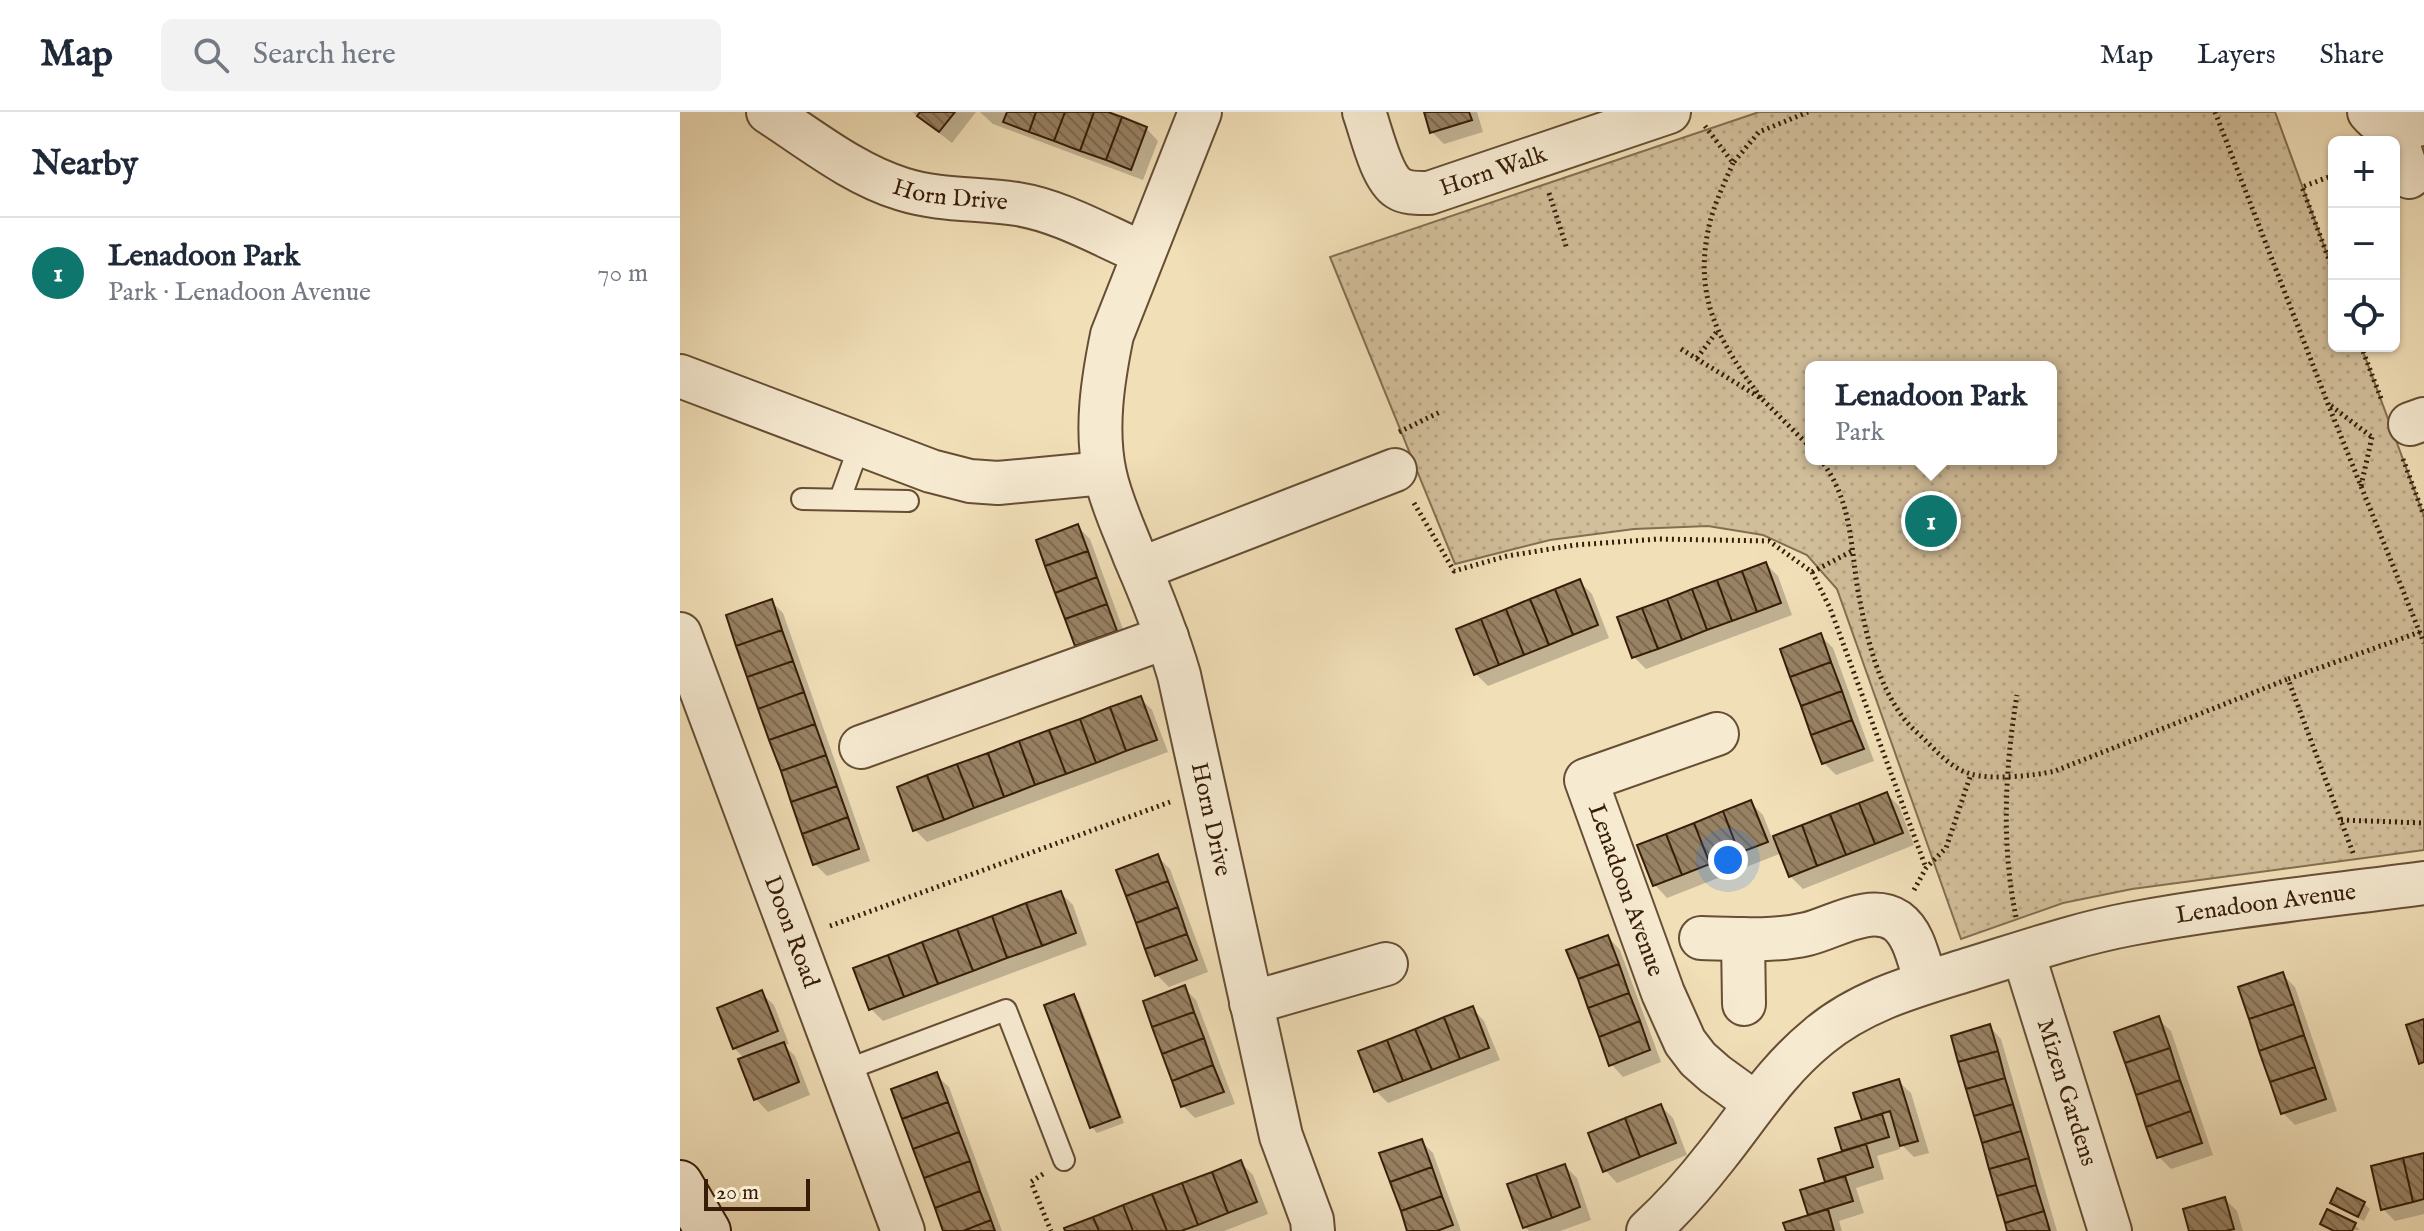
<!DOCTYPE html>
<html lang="en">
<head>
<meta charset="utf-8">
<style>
  :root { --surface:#fff; --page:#f2f2f3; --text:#1f2937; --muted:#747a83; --line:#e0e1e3; --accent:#0f766e }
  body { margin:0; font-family:"IM FELL English",serif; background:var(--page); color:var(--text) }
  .controls { position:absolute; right:24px; top:24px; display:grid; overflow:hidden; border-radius:12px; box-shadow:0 2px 6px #0004 }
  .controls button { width:72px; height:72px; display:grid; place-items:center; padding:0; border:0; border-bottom:2px solid var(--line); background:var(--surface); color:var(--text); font:40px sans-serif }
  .scale { position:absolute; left:24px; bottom:20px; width:106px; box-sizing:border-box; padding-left:8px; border:4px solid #371d08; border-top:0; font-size:22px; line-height:28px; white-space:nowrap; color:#371d08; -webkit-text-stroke:6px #f6ead1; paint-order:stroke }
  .you { position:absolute; left:1048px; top:748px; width:28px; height:28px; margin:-20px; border:6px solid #fff; border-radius:50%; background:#1a73e8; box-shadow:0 0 0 12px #1a73e833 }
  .badge { display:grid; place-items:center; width:52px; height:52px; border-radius:50%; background:var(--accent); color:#fff; font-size:26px; font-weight:700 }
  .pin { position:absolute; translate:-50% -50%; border:4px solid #fff; box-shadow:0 2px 8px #0006 }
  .popup { position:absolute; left:1125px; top:249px; width:252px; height:104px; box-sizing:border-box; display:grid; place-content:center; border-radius:12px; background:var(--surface); filter:drop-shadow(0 2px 6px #0005); font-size:26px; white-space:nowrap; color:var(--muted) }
  .popup b { font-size:30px; color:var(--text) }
  .popup::after { content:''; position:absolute; left:50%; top:100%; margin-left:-16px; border:16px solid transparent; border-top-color:var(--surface) }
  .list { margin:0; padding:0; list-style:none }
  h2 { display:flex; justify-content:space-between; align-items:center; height:104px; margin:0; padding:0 32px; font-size:34px }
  h2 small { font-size:26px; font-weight:400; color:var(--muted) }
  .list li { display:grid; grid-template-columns:52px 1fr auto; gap:24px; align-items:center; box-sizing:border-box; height:112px; padding:0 32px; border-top:2px solid var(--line) }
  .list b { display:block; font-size:30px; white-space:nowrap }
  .list p { margin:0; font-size:26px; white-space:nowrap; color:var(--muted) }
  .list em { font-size:26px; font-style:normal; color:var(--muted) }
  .icon { flex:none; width:44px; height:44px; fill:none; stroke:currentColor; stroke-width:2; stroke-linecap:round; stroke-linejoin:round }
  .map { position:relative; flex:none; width:1744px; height:1119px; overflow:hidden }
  header { display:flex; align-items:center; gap:48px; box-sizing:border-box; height:112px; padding:0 40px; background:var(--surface); border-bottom:2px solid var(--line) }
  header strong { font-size:38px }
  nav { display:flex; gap:44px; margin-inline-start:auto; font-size:28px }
  .search { width:560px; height:72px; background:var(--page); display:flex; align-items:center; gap:20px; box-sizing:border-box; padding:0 28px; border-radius:12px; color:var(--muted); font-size:30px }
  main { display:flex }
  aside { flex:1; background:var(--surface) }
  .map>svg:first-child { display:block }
</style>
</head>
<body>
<header>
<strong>Map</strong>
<div class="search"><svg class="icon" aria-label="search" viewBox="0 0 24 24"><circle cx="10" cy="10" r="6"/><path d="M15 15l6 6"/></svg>Search here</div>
<nav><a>Map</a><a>Layers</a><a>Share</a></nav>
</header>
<main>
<aside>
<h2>Nearby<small></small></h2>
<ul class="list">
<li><span class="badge">1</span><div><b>Lenadoon Park</b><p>Park · Lenadoon Avenue</p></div><em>70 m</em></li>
</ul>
</aside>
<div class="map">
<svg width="1744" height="1119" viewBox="0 0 1744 1119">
  <defs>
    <pattern id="park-dots" width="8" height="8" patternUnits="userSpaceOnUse" patternTransform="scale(2)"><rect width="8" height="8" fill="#d1be9a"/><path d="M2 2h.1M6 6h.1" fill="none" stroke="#b4a383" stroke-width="1.8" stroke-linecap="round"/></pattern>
    <pattern id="building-back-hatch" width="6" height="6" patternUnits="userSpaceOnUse" patternTransform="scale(2)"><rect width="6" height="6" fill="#988264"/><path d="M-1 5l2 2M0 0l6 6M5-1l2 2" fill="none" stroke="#7d6a50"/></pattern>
  </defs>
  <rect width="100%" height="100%" fill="#f1dfb8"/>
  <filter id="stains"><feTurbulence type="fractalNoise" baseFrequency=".0025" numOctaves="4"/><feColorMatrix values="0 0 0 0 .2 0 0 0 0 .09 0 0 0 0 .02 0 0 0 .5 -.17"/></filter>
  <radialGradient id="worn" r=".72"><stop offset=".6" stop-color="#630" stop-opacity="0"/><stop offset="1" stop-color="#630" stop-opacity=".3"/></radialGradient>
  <path fill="url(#park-dots)" stroke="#846e51" stroke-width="2" fill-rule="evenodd" d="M1079 0H1595L1654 161V234H1681L1744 404V738L1452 777 1383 791 1281 827 1157 477 1127 443 1083 423 1028 414 954 417 870 428 775 452 650 145ZM1131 255H1371V347H1131Z"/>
  <path fill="#0003" d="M232 0H296L272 31Z
    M300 0H422L466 16 478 29 463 68 313 12Z
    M746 0H797L803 20 764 32 752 20Z
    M398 415 410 427 448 531 409 545 397 533Z
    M1086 452 1098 464 1112 503 966 557 954 545Z
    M899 469 912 482 929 526 808 574 796 562Z
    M91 489 103 501 190 749 147 764 135 752Z
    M1140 523 1153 536 1194 649 1156 663 1144 651Z
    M460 586 472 598 488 640 247 730 235 718Z
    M1207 682 1219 694 1234 733 1123 777 1110 764 1102 741 987 786 975 773 1071 691 1083 703 1092 726Z
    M478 745 490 757 528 860 489 875 477 863Z
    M381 781 393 793 407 833 203 909 191 897Z
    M928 825 940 838 981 950 943 965 931 952Z
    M1602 862 1615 875 1657 999 1615 1013 1603 1001Z
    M504 876 516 888 555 992 515 1006 503 994Z
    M81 881 94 893 109 932 104 933 115 944 130 983 88 1000 76 987 65 947 54 936Z
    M394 884 399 890 444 1011 417 1021 412 1015Z
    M792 896 804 909 820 948 708 991 696 979Z
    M1478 907 1491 919 1533 1043 1491 1057 1479 1045Z
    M1309 914 1321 927 1377 1119H1330Z
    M256 963 269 975 322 1119H265Z
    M1218 969 1231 981 1249 1041 1234 1045 1217 1028 1220 1037 1197 1044 1204 1067 1176 1076 1184 1101 1159 1109 1162 1119H1108L1130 1104 1123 1079 1148 1071 1141 1048 1165 1041 1158 1018 1184 1010 1176 982Z
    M981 994 993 1006 1007 1043 937 1071 925 1058Z
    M741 1029 753 1041 781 1119H729Z
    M1744 1043V1102L1715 1109 1703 1097Z
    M561 1051 573 1063 588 1102 544 1119H387Z
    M885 1054 897 1066 911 1108 880 1119H849L845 1115Z
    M1545 1087 1557 1099 1563 1119H1511Z
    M1652 1091H1684L1690 1097 1684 1109 1658 1096Z
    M1642 1112 1675 1113 1680 1118 1651 1119Z"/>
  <path fill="url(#building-back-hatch)" stroke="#371d08" stroke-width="2" d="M240 0H275L259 20 237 4Z
    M327 0H356L349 20 323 10Z
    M356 0H385L374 29 349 20Z
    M385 0H414L400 39 374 29Z
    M414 0H428L442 5 426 48 400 39Z
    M744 0H789L792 8 750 21Z
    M442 5 467 15 451 58 426 48Z
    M398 412 408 439 365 454 356 428Z
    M408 439 417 465 375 481 365 454Z
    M1086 450 1101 491 1077 500 1062 459Z
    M1062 459 1077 500 1052 509 1037 468Z
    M417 465 427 492 385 507 375 481Z
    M900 467 918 513 893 523 875 477Z
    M1037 468 1052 509 1027 518 1012 477Z
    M875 477 893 523 869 533 850 487Z
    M1012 477 1027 518 1002 528 987 487Z
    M92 487 102 518 56 534 46 503Z
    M850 487 869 533 844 543 826 497Z
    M987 487 1002 528 978 537 962 496Z
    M427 492 437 519 395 534 385 507Z
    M962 496 978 537 952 546 937 505Z
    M826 497 844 543 819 553 801 507Z
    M801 507 819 553 794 563 776 517Z
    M102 518 113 549 67 565 56 534Z
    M1141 521 1151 550 1110 565 1100 537Z
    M113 549 124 580 78 597 67 565Z
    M1151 550 1162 579 1121 594 1110 565Z
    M1162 579 1172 608 1131 623 1121 594Z
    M124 580 135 612 89 628 78 597Z
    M461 584 477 628 446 639 430 595Z
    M430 595 446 639 416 651 400 607Z
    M400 607 416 651 386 662 369 618Z
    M1172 608 1184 637 1142 652 1131 623Z
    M135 612 146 643 101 659 89 628Z
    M369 618 386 662 355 673 339 629Z
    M339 629 355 673 324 685 308 641Z
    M308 641 324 685 294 696 277 652Z
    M146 643 157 674 111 690 101 659Z
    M277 652 294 696 264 708 247 663Z
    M247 663 264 708 233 719 217 675Z
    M157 674 168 705 122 722 111 690Z
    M1207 680 1223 721 1195 732 1179 691Z
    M1071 688 1088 730 1059 741 1043 699Z
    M1179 691 1195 732 1166 743 1150 702Z
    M1043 699 1059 741 1030 752 1014 711Z
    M1150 702 1166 743 1137 754 1122 713Z
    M168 705 179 737 133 753 122 722Z
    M1014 711 1030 752 1002 763 986 722Z
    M1122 713 1137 754 1109 765 1093 724Z
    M986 722 1002 763 973 774 957 733Z
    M478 742 488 769 446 784 436 758Z
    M488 769 498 795 456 811 446 784Z
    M381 779 396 821 362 834 346 791Z
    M346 791 362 834 327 846 312 804Z
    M498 795 507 822 465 837 456 811Z
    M312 804 327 846 293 859 277 817Z
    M277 817 293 859 258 872 242 830Z
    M507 822 517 848 475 864 465 837Z
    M928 823 939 852 898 867 886 838Z
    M242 830 258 872 224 885 208 843Z
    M208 843 224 885 189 898 173 856Z
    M939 852 949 881 908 896 898 867Z
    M1603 860 1614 892 1569 907 1558 875Z
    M505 873 514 900 472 915 463 889Z
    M82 878 98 919 53 937 37 896Z
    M949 881 960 909 919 925 908 896Z
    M394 882 440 1005 410 1016 364 893Z
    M1614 892 1624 923 1579 939 1569 907Z
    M793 894 809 936 780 947 764 905Z
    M514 900 524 926 482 942 472 915Z
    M1479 904 1490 936 1445 951 1434 920Z
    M764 905 780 947 752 958 735 917Z
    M1744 907V950L1739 952 1726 913Z
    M960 909 970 938 929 954 919 925Z
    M1310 912 1318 939 1278 950 1271 924Z
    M735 917 752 958 723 969 707 928Z
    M1624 923 1635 955 1590 970 1579 939Z
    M524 926 533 953 492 969 482 942Z
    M707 928 723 969 694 980 678 939Z
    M104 930 119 970 74 988 58 947Z
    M1490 936 1500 968 1456 983 1445 951Z
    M1318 939 1325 966 1286 977 1278 950Z
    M533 953 544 980 501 995 492 969Z
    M1635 955 1646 987 1601 1002 1590 970Z
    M257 960 268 990 222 1007 211 977Z
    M1325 966 1333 992 1294 1004 1286 977Z
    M1219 967 1238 1029 1220 1034 1210 999 1182 1008 1173 981Z
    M1500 968 1511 999 1466 1015 1456 983Z
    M268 990 279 1020 233 1037 222 1007Z
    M981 992 996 1031 960 1045 945 1006Z
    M1333 992 1341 1019 1302 1031 1294 1004Z
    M1511 999 1522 1031 1477 1046 1466 1015Z
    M1202 1002 1209 1025 1162 1039 1155 1016Z
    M945 1006 960 1045 923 1060 908 1021Z
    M1341 1019 1349 1046 1309 1057 1302 1031Z
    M279 1020 290 1049 244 1066 233 1037Z
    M742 1027 752 1055 710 1070 699 1041Z
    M1186 1032 1193 1055 1145 1070 1138 1047Z
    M1744 1041V1087L1733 1090 1723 1046Z
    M1349 1046 1356 1073 1317 1084 1309 1057Z
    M1723 1046 1733 1090 1701 1098 1691 1054Z
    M561 1048 577 1090 548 1101 532 1060Z
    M290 1049 300 1079 255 1096 244 1066Z
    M885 1052 900 1095 872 1106 856 1062Z
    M752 1055 762 1084 721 1099 710 1070Z
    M532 1060 548 1101 518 1113 502 1071Z
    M856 1062 872 1106 843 1116 827 1072Z
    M1165 1064 1173 1089 1128 1103 1120 1078Z
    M502 1071 518 1113 501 1119H487L472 1082Z
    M1356 1073 1364 1099 1325 1111 1317 1084Z
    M1657 1076 1685 1090 1678 1105 1650 1091Z
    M300 1079 311 1108 283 1119H263L255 1096Z
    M472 1082 487 1119H453L443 1093Z
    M762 1084 773 1113 757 1119H727L721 1099Z
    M1545 1085 1554 1117 1546 1119H1509L1503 1097Z
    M443 1093 453 1119H419L413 1105Z
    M1148 1097 1154 1119H1106L1103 1111Z
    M1647 1097 1676 1111 1672 1119H1654L1640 1112Z
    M1364 1099 1370 1119H1327L1325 1111Z
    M413 1105 419 1119H385L384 1116Z
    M311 1108 315 1119H283Z"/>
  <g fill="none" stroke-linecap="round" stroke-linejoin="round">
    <defs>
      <path id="lane" d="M122 387 228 389
        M160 387 180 332
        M163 959 326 898 384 1048"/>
      <g id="street">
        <path id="s1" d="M88 0C130 27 173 62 222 77 260 89 298 86 337 92 381 99 423 124 463 141"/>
        <path id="s2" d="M520 0 432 223C423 267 415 317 425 362 431 390 444 417 454 443 471 482 487 522 499 563L601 1024 632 1108 633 1119"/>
        <path id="s3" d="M684 0C691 19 701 65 718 76 727 82 739 81 749 81L989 0"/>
        <path d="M1689 0C1705 19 1722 19 1744 11"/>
        <path d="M1713 17 1729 65"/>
        <path d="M0 264 251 359 290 369 318 371 424 361"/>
        <path d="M1730 312 1744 307"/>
        <path d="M460 457 715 358"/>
        <path id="s4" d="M0 522 223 1119"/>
        <path id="s5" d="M1037 622 906 668 983 881 1005 930 1018 947 1035 962 1075 991"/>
        <path d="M181 635 487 525"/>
        <path d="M1021 826C1055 827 1093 830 1127 822 1153 816 1190 791 1217 809 1235 822 1239 851 1246 870"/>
        <path d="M1063 827 1064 892"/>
        <path id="s6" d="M1343 841 1430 1119"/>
        <path d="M571 891 706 852"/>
        <path id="s7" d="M968 1119C993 1096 1016 1070 1037 1043 1071 1000 1096 959 1139 924 1183 887 1239 873 1293 856 1345 840 1397 822 1450 812 1547 794 1646 784 1744 771"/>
      </g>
      <path id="secondary" d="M0 1071 28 1119"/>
    </defs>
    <use href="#lane" stroke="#664e34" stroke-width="24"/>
    <use href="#street" stroke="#664e34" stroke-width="46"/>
    <use href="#secondary" stroke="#371d08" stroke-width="48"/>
    <path stroke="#371d08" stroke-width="5" stroke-dasharray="2 4" stroke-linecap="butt" d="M1535 0 1648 292 1744 531
      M1025 14 1053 51 1079 20 1128 0
      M1053 51C1045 70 1035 90 1030 110 1012 184 1038 229 1082 287
      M1654 63 1622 75 1654 161
      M869 81 887 137
      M1681 234 1702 289
      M1001 237 1082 287 1131 336
      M1017 246 1038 218
      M1651 294 1692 325
      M719 320 762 299
      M1140 347C1172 388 1170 430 1178 479 1186 522 1196 568 1222 604 1229 614 1239 622 1247 630 1260 643 1273 657 1291 662 1310 668 1355 664 1375 659L1608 567
      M1723 347 1744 404
      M1681 374 1692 325 1695 324
      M734 391 774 459 827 444 895 433 979 427 1089 429 1132 460 1150 496 1246 756
      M1132 460 1174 438
      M1661 708 1744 711
      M1673 741 1608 567 1740 520
      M1234 778 1246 756 1266 736 1291 662
      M1336 805C1321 732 1325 656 1337 583
      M150 814 490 690
      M363 1062 351 1070 371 1119"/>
    <use href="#lane" stroke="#f6ead1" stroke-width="20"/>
    <use href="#street" stroke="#f6ead1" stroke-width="42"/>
    <use href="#secondary" stroke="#f6ead1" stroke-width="44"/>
  </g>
  <g text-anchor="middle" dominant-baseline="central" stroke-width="6" stroke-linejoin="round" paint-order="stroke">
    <g font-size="24" fill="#371d08" stroke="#f6ead1">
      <text stroke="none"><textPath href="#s3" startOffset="184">Horn Walk</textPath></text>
      <text stroke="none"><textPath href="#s1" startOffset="204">Horn Drive</textPath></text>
      <text stroke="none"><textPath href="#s2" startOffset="742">Horn Drive</textPath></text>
      <text stroke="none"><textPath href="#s5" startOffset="256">Lenadoon Avenue</textPath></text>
      <text stroke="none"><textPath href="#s7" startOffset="730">Lenadoon Avenue</textPath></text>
      <text stroke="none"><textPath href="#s4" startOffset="318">Doon Road</textPath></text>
      <text stroke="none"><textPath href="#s6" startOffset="146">Mizen Gardens</textPath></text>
    </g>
  </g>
  <rect width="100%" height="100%" filter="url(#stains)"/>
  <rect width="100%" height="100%" fill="url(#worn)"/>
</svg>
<div class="controls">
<button>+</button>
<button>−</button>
<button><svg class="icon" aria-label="locate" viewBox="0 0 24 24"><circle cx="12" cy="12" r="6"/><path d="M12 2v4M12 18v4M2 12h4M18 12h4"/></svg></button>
</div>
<div class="scale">20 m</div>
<div class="you"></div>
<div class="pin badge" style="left:1251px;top:409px">1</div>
<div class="popup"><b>Lenadoon Park</b>Park</div>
</div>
</main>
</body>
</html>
